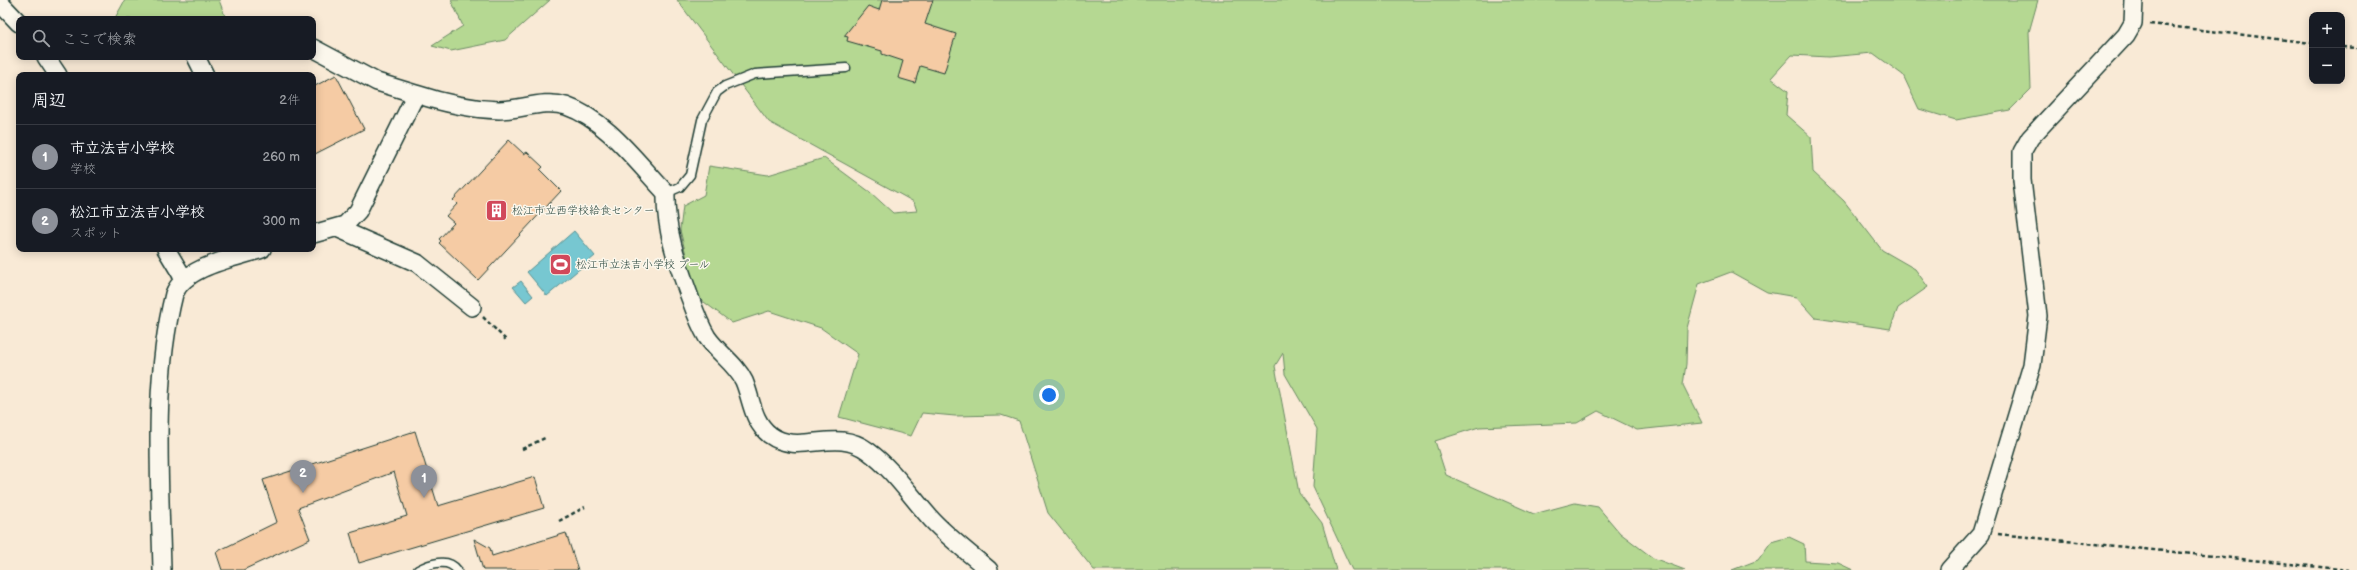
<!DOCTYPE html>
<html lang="ja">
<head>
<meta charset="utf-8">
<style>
  :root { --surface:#171b24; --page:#242831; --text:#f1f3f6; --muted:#9ea1a6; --line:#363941; --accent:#8c9099 }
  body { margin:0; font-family:"Balsamiq Sans","Klee One",sans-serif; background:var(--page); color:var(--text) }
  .controls { position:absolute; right:12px; top:12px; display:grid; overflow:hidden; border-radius:8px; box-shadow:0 2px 10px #0003 }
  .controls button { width:36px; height:36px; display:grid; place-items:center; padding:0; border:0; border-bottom:1px solid var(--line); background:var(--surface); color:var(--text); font:20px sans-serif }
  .you { position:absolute; left:1049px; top:395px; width:14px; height:14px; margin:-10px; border:3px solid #fff; border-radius:50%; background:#1a73e8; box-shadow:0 0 0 6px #1a73e833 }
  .badge { display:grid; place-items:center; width:26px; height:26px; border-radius:50%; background:var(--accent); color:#fff; font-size:13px; font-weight:700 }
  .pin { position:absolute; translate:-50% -33px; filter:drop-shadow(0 1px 2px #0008) }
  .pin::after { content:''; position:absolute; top:21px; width:14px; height:12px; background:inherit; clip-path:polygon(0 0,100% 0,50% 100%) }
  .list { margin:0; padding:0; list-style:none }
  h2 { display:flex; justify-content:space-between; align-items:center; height:52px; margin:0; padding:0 16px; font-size:17px }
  h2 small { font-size:13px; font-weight:400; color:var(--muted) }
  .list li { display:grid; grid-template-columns:26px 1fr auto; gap:12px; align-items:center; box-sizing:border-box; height:64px; padding:0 16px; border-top:1px solid var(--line) }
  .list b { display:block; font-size:15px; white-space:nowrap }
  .list p { margin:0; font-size:13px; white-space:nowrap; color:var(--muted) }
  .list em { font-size:13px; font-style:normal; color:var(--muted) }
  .icon { flex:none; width:22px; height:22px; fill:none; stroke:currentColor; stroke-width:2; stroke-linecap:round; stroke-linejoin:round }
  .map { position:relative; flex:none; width:2357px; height:570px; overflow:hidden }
  .search { position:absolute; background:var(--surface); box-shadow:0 2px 10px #0003; left:16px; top:16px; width:300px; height:44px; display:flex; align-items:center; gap:10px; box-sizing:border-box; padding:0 14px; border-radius:8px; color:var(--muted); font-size:15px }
  .panel { position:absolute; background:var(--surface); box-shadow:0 2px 10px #0003; left:16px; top:72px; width:300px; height:180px; border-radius:8px }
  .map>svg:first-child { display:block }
</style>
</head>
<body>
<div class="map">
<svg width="2357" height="570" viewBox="0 0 2357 570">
  <rect width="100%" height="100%" fill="#f9ead6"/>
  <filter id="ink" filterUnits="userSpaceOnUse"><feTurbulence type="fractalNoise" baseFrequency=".025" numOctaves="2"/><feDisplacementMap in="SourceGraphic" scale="8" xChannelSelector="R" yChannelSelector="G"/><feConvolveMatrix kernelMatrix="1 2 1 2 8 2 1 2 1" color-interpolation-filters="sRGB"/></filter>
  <g filter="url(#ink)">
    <path fill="#b5d892" stroke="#6a8a63" d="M125 0H219L226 19H117L115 18Z
      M451 0H550L505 40 451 51 432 46 463 26Z
      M677 0H2038L2029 32 2031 89 2010 110 1956 120 1919 109 1903 75 1873 53 1828 57 1792 55 1771 78 1788 91 1786 115 1811 137 1813 172 1844 201 1882 250 1915 269 1928 287 1898 308 1890 329 1815 318 1796 297 1767 292 1731 272 1699 284 1687 328 1686 364 1683 385 1702 423 1637 430 1598 411 1577 423 1479 427 1435 441 1446 475 1534 514 1575 503 1598 507 1620 533 1653 558 1685 570H1352L1313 487 1317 429 1285 374 1283 353 1275 366 1299 493 1322 523 1336 570H1094L1048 513 1019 421 1001 415 955 416 922 413 911 436 839 417 858 354 821 328 769 311 732 323 696 296 680 230 683 206 704 195 709 166 768 175 824 158 870 192 893 213 917 211 914 202 769 122Z
      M1789 537 1804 544 1805 561 1838 563 1853 570H1732L1758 560 1771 542Z"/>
    <path fill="#77c7d1" stroke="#549092" d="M574 231 595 256 547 296 527 272Z
      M521 281 533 296 526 302 513 287Z"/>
    <path fill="#f5cba4" stroke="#1f3d34" d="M882 0H933L925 24 956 34 944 73 920 66 915 83 898 78 903 61 882 54V51L847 41 848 37 844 36 868 6 879 10Z
      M336 75 364 129 313 155V87Z
      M509 140 524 154 527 152 543 167 540 170 561 191 478 280 439 243 441 241 439 239 454 223 446 216 457 204 453 200Z
      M415 431 438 506 535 477 544 508 359 563 350 533 407 516 394 472 298 508 310 539 243 570H222L216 552 277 522 263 480Z
      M566 533 578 570H483L474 539 490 548 492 556Z"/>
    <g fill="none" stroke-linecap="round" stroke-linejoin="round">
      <defs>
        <path id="lane" d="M666 193 680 187 690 175 702 120 717 92 725 86 755 74 846 68
          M418 570C429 564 448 557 457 570"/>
        <path id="street" d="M0 3 19 23
          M313 48 377 82 416 94 358 211 345 225 313 234
          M46 57 58 75
          M196 57 205 75
          M416 94C443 103 470 109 499 110 521 110 544 99 566 106 607 120 637 163 666 193 665 229 677 262 689 295 694 309 699 324 707 337 718 353 736 364 744 381 752 400 752 421 770 435 800 457 835 426 868 451 894 470 911 497 932 520 949 538 970 554 989 570
          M337 228 417 263 472 307
          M166 249 184 279
          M162 570C160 479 152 383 174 294 185 266 235 258 262 249
          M1949 570 1981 534 2032 365 2038 316 2022 180V152L2030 138 2126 35 2133 23 2134 0"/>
      </defs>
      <use href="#lane" stroke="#1f3d34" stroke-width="11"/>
      <use href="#street" stroke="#1f3d34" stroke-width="20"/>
      <path stroke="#1f3d34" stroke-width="2.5" stroke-dasharray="4 3" stroke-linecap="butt" d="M2150 24 2312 43
        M2342 47 2357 48
        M483 317 506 340
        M522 449 545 438
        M559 521 585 507
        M1998 534 2349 570"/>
      <use href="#lane" stroke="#fbf7ec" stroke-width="8"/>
      <use href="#street" stroke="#fbf7ec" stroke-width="17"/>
    </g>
  </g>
  <defs>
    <symbol id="building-square" viewBox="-11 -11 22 22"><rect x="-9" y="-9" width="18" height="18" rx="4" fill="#d1495b" stroke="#fbf7ec"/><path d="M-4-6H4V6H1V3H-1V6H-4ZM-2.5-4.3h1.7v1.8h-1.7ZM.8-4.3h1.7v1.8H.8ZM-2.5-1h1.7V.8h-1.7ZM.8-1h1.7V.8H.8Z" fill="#fff"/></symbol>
    <symbol id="stadium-square" viewBox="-11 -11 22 22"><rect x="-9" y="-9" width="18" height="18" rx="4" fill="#d1495b" stroke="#fbf7ec"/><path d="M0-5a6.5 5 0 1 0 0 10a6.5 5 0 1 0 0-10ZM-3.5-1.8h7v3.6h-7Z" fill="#fff"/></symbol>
  </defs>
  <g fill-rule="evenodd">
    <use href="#building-square" x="484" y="198" width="25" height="25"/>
    <use href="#stadium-square" x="548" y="252" width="25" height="25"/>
  </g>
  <g text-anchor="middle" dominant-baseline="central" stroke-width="3" stroke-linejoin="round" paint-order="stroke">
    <g font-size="11" fill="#1f3d34" stroke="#fbf7ec" text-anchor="start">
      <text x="512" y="210">松江市立西学校給食センター</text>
      <text x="576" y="264">松江市立法吉小学校 プール</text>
    </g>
  </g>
</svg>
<div class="controls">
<button>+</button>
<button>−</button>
</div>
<div class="you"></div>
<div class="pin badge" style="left:424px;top:498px">1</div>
<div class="pin badge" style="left:303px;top:493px">2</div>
<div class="search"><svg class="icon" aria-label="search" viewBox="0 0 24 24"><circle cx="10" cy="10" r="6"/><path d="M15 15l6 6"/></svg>ここで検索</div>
<section class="panel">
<h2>周辺<small>2件</small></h2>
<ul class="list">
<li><span class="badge">1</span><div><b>市立法吉小学校</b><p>学校</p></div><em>260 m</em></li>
<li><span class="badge">2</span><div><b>松江市立法吉小学校</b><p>スポット</p></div><em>300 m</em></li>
</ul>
</section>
</div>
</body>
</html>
